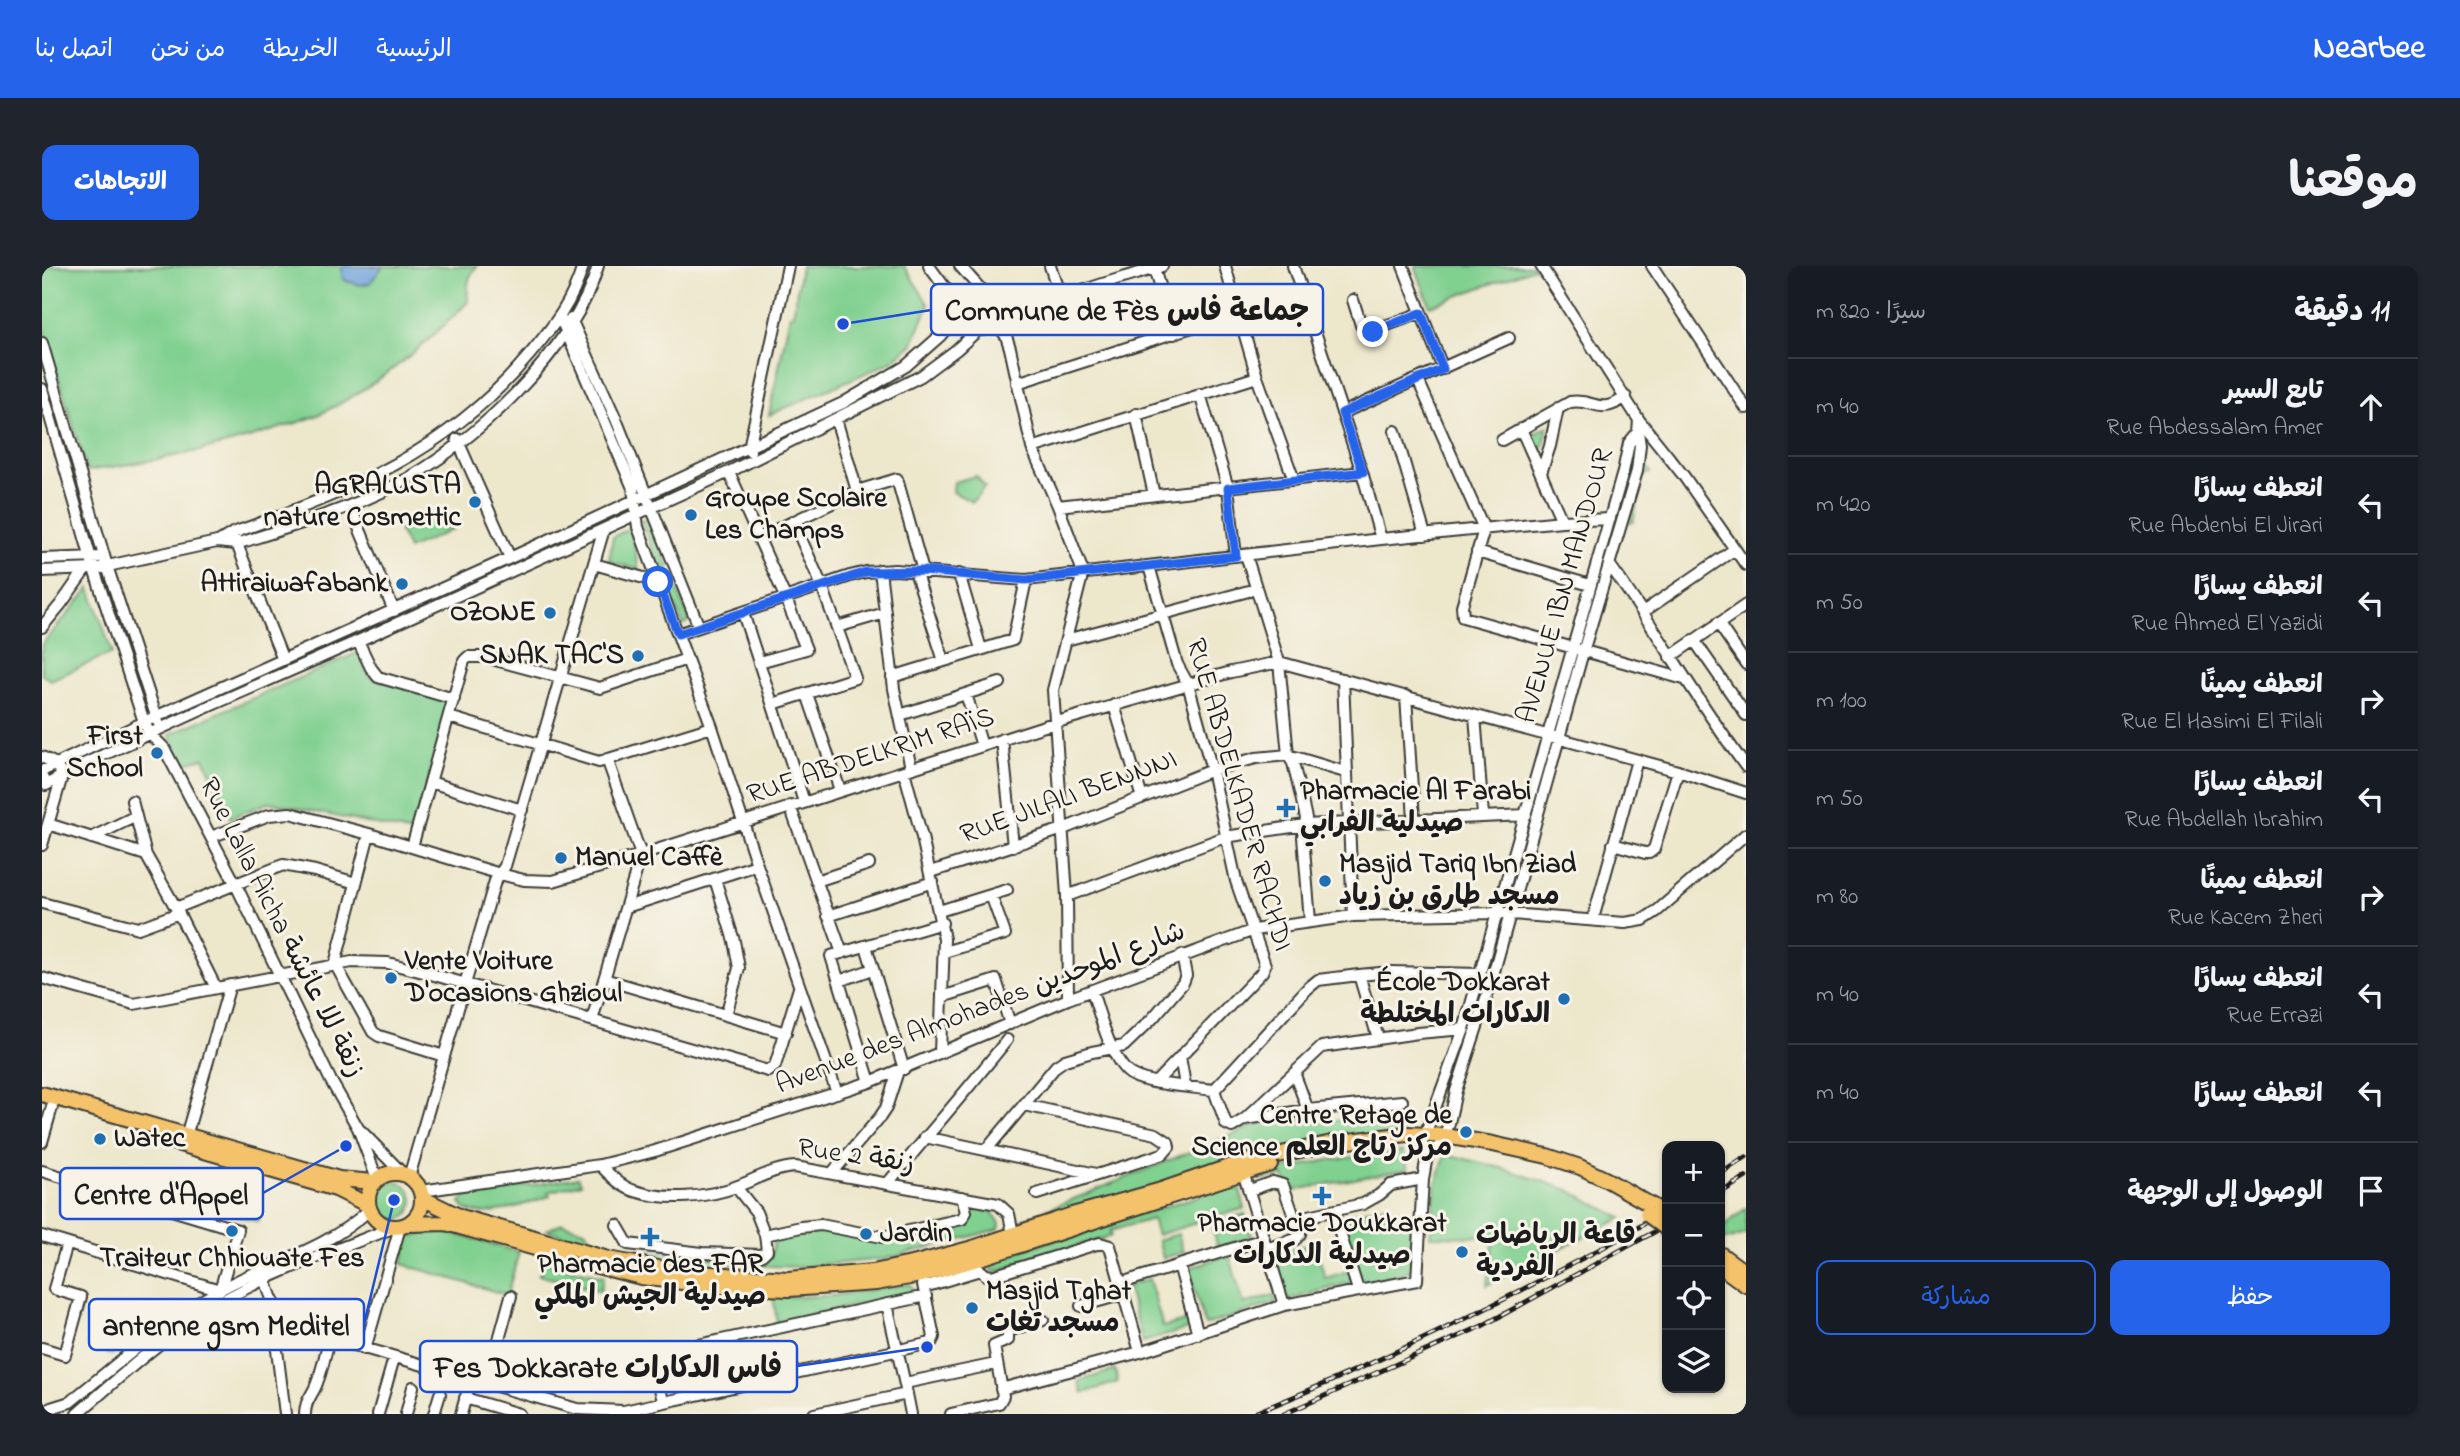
<!DOCTYPE html>
<html lang="ar">
<head>
<meta charset="utf-8">
<style>
  :root { --surface:#171b24; --page:#20242c; --text:#f1f3f6; --muted:#9ea1a6; --line:#363941; --accent:#2563eb }
  body { margin:0; font-family:"Indie Flower","Playpen Sans Arabic",sans-serif; background:var(--page); color:var(--text); direction:rtl }
  .controls { position:absolute; right:21px; bottom:21px; display:grid; overflow:hidden; border-radius:14px; box-shadow:0 2px 5px #0004 }
  .controls button { width:63px; height:63px; display:grid; place-items:center; padding:0; border:0; border-bottom:2px solid var(--line); background:var(--surface); color:var(--text); font:35px sans-serif }
  .stop { position:absolute; width:21px; height:21px; margin:-16px; border:5px solid #2563eb; border-radius:50%; background:#fff }
  .stop.end { background:#2563eb; border-color:#fff; box-shadow:0 2px 7px #0008 }
  .list { margin:0; padding:0; list-style:none }
  h2 { display:flex; justify-content:space-between; align-items:center; height:91px; margin:0; padding:0 28px; font-size:30px }
  h2 small { font-size:23px; font-weight:400; color:var(--muted) }
  .list li { display:grid; grid-template-columns:46px 1fr auto; gap:21px; align-items:center; box-sizing:border-box; height:98px; padding:0 28px; border-top:2px solid var(--line) }
  .list b { display:block; font-size:26px; white-space:nowrap }
  .list p { margin:0; font-size:23px; white-space:nowrap; color:var(--muted) }
  .list em { font-size:23px; font-style:normal; color:var(--muted) }
  .actions { display:flex; gap:14px; padding:21px 28px }
  .actions a { flex:1; padding:16px 0; border:2px solid var(--accent); border-radius:14px; text-align:center; font-size:24px; color:var(--accent) }
  .actions .main { background:var(--accent); color:#fff }
  .icon { flex:none; width:38px; height:38px; fill:none; stroke:currentColor; stroke-width:2; stroke-linecap:round; stroke-linejoin:round }
  .map { position:relative; flex:none; width:1704px; height:1148px; overflow:hidden; direction:ltr; border-radius:14px }
  header { display:flex; align-items:center; gap:42px; box-sizing:border-box; height:98px; padding:0 35px; background:var(--accent); color:#fff }
  header strong { font-size:33px }
  nav { display:flex; gap:38px; margin-inline-start:auto; font-size:24px }
  .intro { display:flex; align-items:center; justify-content:space-between; box-sizing:border-box; height:168px; padding:0 42px }
  h1 { margin:0; font-size:49px }
  .button { padding:18px 32px; border-radius:14px; background:var(--accent); color:#fff; font-size:24px; font-weight:700 }
  main { display:flex; gap:42px; padding:0 42px }
  aside { flex:1; background:var(--surface); border-radius:14px; box-shadow:0 2px 5px #0004 }
  .map>svg:first-child { display:block }
</style>
</head>
<body>
<header>
<strong>Nearbee</strong>
<nav><a>الرئيسية</a><a>الخريطة</a><a>من نحن</a><a>اتصل بنا</a></nav>
</header>
<div class="intro"><h1>موقعنا</h1><a class="button">الاتجاهات</a></div>
<main>
<aside>
<h2>11 دقيقة<small>سيرًا · 820 m</small></h2>
<ul class="list">
<li><svg class="icon" aria-label="ahead" viewBox="0 0 24 24"><path d="M12 20V5M6 11l6-6 6 6"/></svg><div><b>تابع السير</b><p>Rue Abdessalam Amer</p></div><em>40 m</em></li>
<li><svg class="icon" aria-label="left" viewBox="0 0 24 24"><path d="M17 20v-9H6M10 6l-5 5 5 5"/></svg><div><b>انعطف يسارًا</b><p>Rue Abdenbi El Jirari</p></div><em>420 m</em></li>
<li><svg class="icon" aria-label="left" viewBox="0 0 24 24"><path d="M17 20v-9H6M10 6l-5 5 5 5"/></svg><div><b>انعطف يسارًا</b><p>Rue Ahmed El Yazidi</p></div><em>50 m</em></li>
<li><svg class="icon" aria-label="right" viewBox="0 0 24 24"><path d="M7 20v-9h11M14 6l5 5-5 5"/></svg><div><b>انعطف يمينًا</b><p>Rue El Hasimi El Filali</p></div><em>100 m</em></li>
<li><svg class="icon" aria-label="left" viewBox="0 0 24 24"><path d="M17 20v-9H6M10 6l-5 5 5 5"/></svg><div><b>انعطف يسارًا</b><p>Rue Abdellah Ibrahim</p></div><em>50 m</em></li>
<li><svg class="icon" aria-label="right" viewBox="0 0 24 24"><path d="M7 20v-9h11M14 6l5 5-5 5"/></svg><div><b>انعطف يمينًا</b><p>Rue Kacem Zheri</p></div><em>80 m</em></li>
<li><svg class="icon" aria-label="left" viewBox="0 0 24 24"><path d="M17 20v-9H6M10 6l-5 5 5 5"/></svg><div><b>انعطف يسارًا</b><p>Rue Errazi</p></div><em>40 m</em></li>
<li><svg class="icon" aria-label="left" viewBox="0 0 24 24"><path d="M17 20v-9H6M10 6l-5 5 5 5"/></svg><div><b>انعطف يسارًا</b></div><em>40 m</em></li>
<li><svg class="icon" aria-label="arrive" viewBox="0 0 24 24"><path d="M6 21V4h12l-3 4 3 4H6"/></svg><div><b>الوصول إلى الوجهة</b></div></li>
</ul>
<div class="actions"><a class="main">حفظ</a><a>مشاركة</a></div>
</aside>
<div class="map">
<svg width="1704" height="1148" viewBox="0 0 1704 1148">
  <rect width="100%" height="100%" fill="#f7f3e8"/>
  <filter id="ink" filterUnits="userSpaceOnUse"><feTurbulence type="fractalNoise" baseFrequency=".0143" numOctaves="2"/><feDisplacementMap in="SourceGraphic" scale="14" xChannelSelector="R" yChannelSelector="G"/><feConvolveMatrix kernelMatrix="1 2 1 2 8 2 1 2 1" color-interpolation-filters="sRGB"/></filter>
  <filter id="wash" filterUnits="userSpaceOnUse"><feTurbulence type="fractalNoise" baseFrequency=".00686" numOctaves="4" result="noise"/><feDisplacementMap in="SourceGraphic" scale="28" xChannelSelector="R" yChannelSelector="G"/><feGaussianBlur stdDeviation="1.57" result="paint"/><feColorMatrix in="noise" values="0 0 0 0 0 0 0 0 0 0 0 0 0 0 0 0 0 1.4 0 .05"/><feComposite in="paint" operator="in"/></filter>
  <g filter="url(#wash)">
    <rect width="100%" height="100%" fill="#ede7cc"/>
    <path fill="#80d090" stroke="#4e7656" stroke-width="2" d="M0 0H435C425 11 425 22 426 36 383 80 334 121 278 148 265 154 251 158 238 162 175 184 111 195 45 205L0 58Z
      M759 0H862L887 39 870 79 847 97 727 149 748 48H751Z
      M1373 0H1494L1495 1 1388 40Z
      M1506 160 1503 175 1497 190 1487 170Z
      M1605 200 1609 206 1601 211 1591 256 1587 257 1601 203Z
      M934 210 943 221 930 236 911 226 912 216Z
      M401 244 410 264 366 283 357 264Z
      M607 252 648 356 641 359 599 255Z
      M588 262 597 304 567 295 571 271Z
      M48 322 70 387 9 414 0 409V378Z
      M317 386 327 411 409 435 371 567 228 536 188 552 162 492 140 498 128 468Z
      M1359 852 1360 870 1215 886 1181 895 1159 909 985 962 982 953 1229 853 1335 855Z
      M1361 885 1366 903 1248 925 1242 910 1215 914 1213 908 1288 894Z
      M1404 888 1463 903 1527 924 1580 952 1445 1019 1452 971 1388 970 1394 918Z
      M193 911 211 916 204 943 218 947 216 956 184 946Z
      M536 911 539 917 506 926 508 930C488 936 430 960 418 937L423 930Z
      M333 935a19 19 0 1 1 38 0a19 19 0 1 1-38 0Z
      M1196 918 1203 942 1115 969 1110 953 1068 965 1069 970 951 1006 947 994Z
      M1344 939 1348 955 1374 948 1371 1004 1320 1017 1299 951Z
      M928 941H939L949 944 958 957 957 963 843 993 756 1001 672 998 621 993 586 986 587 982 687 993 729 992 732 973 767 961 839 975 928 953Z
      M1704 942V968L1685 974 1679 971 1678 964Z
      M1203 948 1210 971 1176 981 1169 958Z
      M520 957 543 964 553 979 505 964Z
      M402 965 477 986 465 1029 360 998 367 970Z
      M1136 968 1142 986 1121 992 1116 974Z
      M1273 976 1283 1012 1307 1005 1310 1016 1246 1034 1233 988Z
      M1187 989 1202 1038 1232 1029 1234 1037 1163 1059 1146 1002Z
      M501 995 562 1011 558 1025 497 1009Z
      M1107 1013 1121 1061 1147 1054 1149 1062 1101 1076 1085 1020Z
      M868 1018 872 1026 735 1057 731 1031 789 1030Z
      M73 1064 87 1068 82 1083 70 1089 65 1088Z
      M1073 1104 1076 1116 1041 1127 1037 1115Z"/>
    <path fill="#70a3dc" stroke="#46607c" stroke-width="2" d="M300 0H341L328 17 319 19 304 15 300 11Z"/>
  </g>
  <g filter="url(#ink)">
    <g fill="none" stroke-linecap="round" stroke-linejoin="round">
      <defs>
        <path id="minor" d="M887 0 918 42
          M918 0 942 27
          M1008 0 1017 27
          M1183 0 1215 111 1252 214
          M1251 0 1320 206 1339 273
          M1361 0 1401 103
          M1610 0 1704 142
          M1112 3 1132 68
          M918 45a19 19 0 1 1 38 0a19 19 0 1 1-38 0Z
          M1311 34 1319 59 1326 66 1379 47
          M952 35 1028 27
          M518 51 591 222 596 261 670 461 715 599 795 827
          M529 53 574 153 657 361
          M954 53C984 51 1009 36 1037 26 1064 16 1092 9 1120 0
          M953 55 964 70 968 82 990 182 1016 240 1041 306 1011 424 1025 630 1026 733
          M1212 55 1264 38
          M0 77 65 300 116 456
          M1376 114 1442 263 1420 340 1421 351 1642 413
          M975 117 1197 46
          M0 123 52 303 102 456 108 468 122 482 193 617 289 815 316 862 335 913
          M1158 128 1186 222 1194 290
          M1300 147 1467 72
          M1094 148 1112 229
          M794 153 815 225
          M1597 154 1641 209 1704 299
          M1479 163 1520 255
          M1353 165 1383 269
          M415 173 468 292
          M1460 174 1528 136C1554 132 1555 151 1584 131
          M990 182 1215 111
          M708 185 707 182 746 0
          M687 206 744 333 764 383 717 396
          M1499 207 1508 180 1516 142
          M308 240 352 345
          M1016 240 1320 206
          M717 272 815 225 855 213 881 305
          M193 273 241 394
          M176 276 191 267C308 225 407 186 489 87 513 58 530 37 541 0
          M1435 286 1548 319
          M1204 289 1237 396 1246 489 1251 497 1264 552 1261 571 1268 655
          M0 293 56 291
          M552 298 616 316
          M1567 298C1615 364 1655 435 1704 501
          M1107 300 1135 398 1146 418 1170 504 1194 615 1223 699 1220 706 1115 815
          M838 304 852 423 869 502
          M0 305 52 303 175 276 194 278C248 261 303 245 354 219 431 179 532 84 556 0
          M873 305 902 395
          M917 308 939 383
          M1601 346 1693 283
          M701 347 762 536
          M1676 357 1704 398
          M0 361 19 338 43 304
          M795 361 843 347
          M636 368 808 310 824 306 853 304 984 314 1339 273 1520 255 1568 253
          M1024 374 1214 323
          M1652 374 1704 449
          M316 375 329 402 336 411 412 433
          M1628 391 1704 339
          M850 411 971 374 984 314
          M1301 413 1311 650
          M765 428 798 524
          M924 428 940 480
          M1364 430 1372 553
          M731 438 813 412 780 320 751 255
          M1072 439 1100 532
          M858 449 958 417
          M1433 450 1441 549
          M407 451 557 496 670 461
          M960 473 971 580
          M0 491 14 498 20 510 0 579
          M0 505 102 456 468 292 801 137 864 100 898 70 918 46
          M862 505 880 571 902 673 898 787
          M0 511 4 519 44 497 170 439 316 375 687 206 879 110 914 84 936 64
          M388 516 480 544
          M90 535 104 589
          M748 540 800 687
          M6 558 104 589 134 642 174 722
          M327 568 293 698 331 766 337 770 402 790
          M169 571 227 549 248 547 327 568 458 608 482 614 511 615 599 589 1015 456 1189 406 1237 396 1636 505 1704 527
          M49 572 94 550
          M1571 578 1603 587H1607L1612 583 1636 505
          M370 581 422 395 426 391H442L558 422 645 393
          M889 606 1021 563 1170 504 1214 492 1246 489 1303 506
          M673 613 692 675 697 702 684 749
          M774 615 827 598
          M1025 630 1183 571 1263 559 1484 549
          M0 637 96 662 137 647
          M584 641 715 599
          M134 642 241 599 273 605 314 617
          M897 645 965 624
          M786 650 891 616
          M1551 653 1595 494
          M824 680 862 803
          M902 686 963 668 949 629
          M1317 709 1336 772
          M0 712 92 738 310 696 346 697 389 708 726 805 733 800 757 722
          M562 713 744 767
          M797 715 831 703
          M1050 725C1057 746 1070 798 1090 809 1108 819 1151 821 1172 824
          M900 731 954 714 968 758
          M550 754 599 589 565 493
          M1138 791 1143 819
          M1253 809 1266 844
          M828 816 789 690 900 657
          M1172 824 1265 723 1276 714 1317 709 1349 706 1439 708
          M1172 824 1184 858 1190 861 1203 853 1280 781 1376 767 1422 763
          M982 839 1114 868 1126 876 1127 881 1121 888 995 928
          M1203 853 1266 844 1360 835
          M319 865 361 908
          M144 870 188 719
          M883 871 1054 908
          M0 876 10 841
          M945 883 1014 800 1023 794 1050 786 1082 780 1110 753 1141 717 1144 709 1140 689
          M1385 890 1400 878 1407 857 1414 825 1446 727 1541 386 1595 205 1598 179 1596 166 1597 154 1499 0
          M558 899C568 909 579 921 593 925 624 935 666 932 696 920 714 913 733 902 753 901L956 938 967 948 971 968
          M0 905 196 964 178 1024 0 970
          M1201 906 1242 1039
          M790 907 838 851 844 842 856 805
          M367 911 453 615 463 600 562 263
          M845 918C885 870 926 823 965 774
          M694 921 714 946 723 969 759 961 779 959 840 971 920 953 924 946 920 931
          M1208 924 1231 916 1241 919 1258 968 1254 973 1224 983
          M379 925 558 899 613 885 828 816 1026 733 1212 664 1311 650 1456 647 1583 657 1601 654 1615 645 1704 568
          M1291 945 1316 1024
          M1253 953 1321 938 1337 929 1349 919 1381 913
          M575 959 586 978 660 987 720 989 725 984 723 969
          M1137 999 1156 1068
          M224 1014C229 1039 242 1055 266 1066L535 1143 582 1145 889 1077 892 1071 879 1009
          M1079 1017 1222 973
          M882 1021 938 1004 944 1009 950 1010 1058 977 1068 980 1098 1086
          M229 1036 243 1148
          M1039 1040 1082 1028
          M0 1082 23 1089 39 1031 12 1023 25 978
          M323 1083 358 961
          M445 1117 469 1030
          M863 1117 954 1098
          M959 1123 1098 1086 1242 1039 1375 1014 1381 913 1385 890 1380 877 1422 763 1581 206 1587 177 1596 166
          M865 1128 869 1148
          M423 1132 477 1148
          M621 1135 610 1089 884 1030
          M9 1142 28 1136 125 1057C148 1042 171 1026 195 1015 240 994 291 978 327 944
          M35 1148C75 1114 113 1078 157 1049 217 1010 287 987 353 961
          M263 1148C263 1134 271 1129 275 1117 281 1102 284 1087 287 1072
          M336 1148 352 1092
          M364 1148 371 1121
          M392 1148 398 1128
          M419 1148 429 1113
          M772 1148 865 1128 845 1038
          M909 1148 957 1137 961 1130 952 1080 966 1074V1065L1001 1054"/>
        <path id="major" d="M0 828 297 913 332 916
          M131 876 294 923 326 939
          M326 934a27 27 0 1 1 54 0a27 27 0 1 1-54 0Z
          M380 932 419 951 566 993 639 1006 746 1013 831 1006 874 997 931 982 1030 949 1116 925 1198 897 1290 877 1366 868 1403 870 1451 878 1505 890 1538 901 1565 914 1616 943
          M366 958 404 957 518 989
          M1678 988 1704 1007
          M547 998 599 1011 673 1020 747 1023 834 1017 879 1009 932 994 1228 898
          M1678 1000 1704 1019"/>
      </defs>
      <use href="#minor" stroke="#3b3a36" stroke-width="14"/>
      <use href="#major" stroke="#3b3a36" stroke-width="18"/>
      <use href="#minor" stroke="#fff" stroke-width="10"/>
      <use href="#major" stroke="#f3c26a" stroke-width="14"/>
      <defs>
        <path id="rail" d="M1678 908 1704 891
          M1678 927 1704 911
          M1210 1148C1307 1109 1402 1065 1495 1016 1539 993 1584 971 1625 943
          M1242 1148 1440 1060 1625 959"/>
      </defs>
      <use href="#rail" stroke="#1c1c1c" stroke-width="5"/>
      <use href="#rail" stroke="#f7f3e8" stroke-width="2.5" stroke-dasharray="8" stroke-linecap="butt"/>
      <defs>
        <path id="major-bridge" d="M1616 943 1625 950
          M1605 948 1625 963"/>
      </defs>
      <use href="#major-bridge" stroke="#3b3a36" stroke-width="18" stroke-linecap="butt"/>
      <use href="#major-bridge" stroke="#f3c26a" stroke-width="14"/>
    </g>
  </g>
  <g fill="none" stroke-linecap="round" stroke-linejoin="round" filter="url(#ink)">
    <path stroke="#2563eb" stroke-width="9" d="M616 316 636 368 824 306 881 305 984 314 1194 290 1186 222 1321 206 1300 147 1401 103 1379 47 1331 66"/>
  </g>
  <g fill="#1f6fb2" stroke="#f7f3e8" stroke-width="2.5">
    <circle cx="433" cy="236" r="7"/>
    <circle cx="649" cy="249" r="7"/>
    <circle cx="360" cy="318" r="7"/>
    <circle cx="508" cy="347" r="7"/>
    <circle cx="596" cy="390" r="7"/>
    <circle cx="115" cy="487" r="7"/>
    <path d="M1240.5 531.5h7v7h7v7h-7v7h-7v-7h-7v-7h7z"/>
    <circle cx="519" cy="592" r="7"/>
    <circle cx="1283" cy="615" r="7"/>
    <circle cx="349" cy="712" r="7"/>
    <circle cx="1522" cy="733" r="7"/>
    <circle cx="1424" cy="866" r="7"/>
    <circle cx="58" cy="873" r="7"/>
    <path d="M1276.5 919.5h7v7h7v7h-7v7h-7v-7h-7v-7h7z"/>
    <circle cx="190" cy="965" r="7"/>
    <circle cx="824" cy="968" r="7"/>
    <path d="M604.5 960.5h7v7h7v7h-7v7h-7v-7h-7v-7h7z"/>
    <circle cx="1420" cy="986" r="7"/>
    <circle cx="930" cy="1042" r="7"/>
  </g>
  <g text-anchor="middle" dominant-baseline="central" stroke-width="6" stroke-linejoin="round" paint-order="stroke">
    <g font-size="28" font-weight="bold" fill="#1c1c1c" stroke="#f7f3e8" text-anchor="start">
      <text x="419" y="220" text-anchor="end">AGRALUSTA<tspan x="419" dy="32">nature Cosmettic</tspan></text>
      <text x="663" y="233">Groupe Scolaire<tspan x="663" dy="32">Les Champs</tspan></text>
      <text x="346" y="318" text-anchor="end">Attiraiwafabank</text>
      <text x="494" y="347" text-anchor="end">OZONE</text>
      <text x="582" y="390" text-anchor="end">SNAK TAC'S</text>
      <text x="101" y="471" text-anchor="end">First<tspan x="101" dy="32">School</tspan></text>
      <text x="1258" y="526">Pharmacie Al Farabi<tspan x="1258" dy="32">صيدلية الفرابي</tspan></text>
      <text x="533" y="592">Manuel Caffè</text>
      <text x="1297" y="599">Masjid Tariq Ibn Ziad<tspan x="1297" dy="32">مسجد طارق بن زياد</tspan></text>
      <text x="363" y="696">Vente Voiture<tspan x="363" dy="32">D'ocasions Ghzioul</tspan></text>
      <text x="1508" y="717" text-anchor="end">École Dokkarat<tspan x="1508" dy="32">الدكارات المختلطة</tspan></text>
      <text x="1410" y="850" text-anchor="end">Centre Retage de<tspan x="1410" dy="32">Science مركز رتاج العلم</tspan></text>
      <text x="72" y="873">Watec</text>
      <text x="1280" y="958" text-anchor="middle">Pharmacie Doukkarat<tspan x="1280" dy="32">صيدلية الدكارات</tspan></text>
      <text x="838" y="968">Jardin</text>
      <text x="1434" y="970">قاعة الرياضات<tspan x="1434" dy="32">الفردية</tspan></text>
      <text x="190" y="993" text-anchor="middle">Traiteur Chhiouate Fes</text>
      <text x="608" y="999" text-anchor="middle">Pharmacie des FAR<tspan x="608" dy="32">صيدلية الجيش الملكي</tspan></text>
      <text x="944" y="1026">Masjid Tghat<tspan x="944" dy="32">مسجد تغات</tspan></text>
    </g>
    <g font-size="28" fill="#1c1c1c" stroke="#f7f3e8">
      <text transform="translate(1524 320) rotate(-74)">AVENUE IBN MANDOUR</text>
      <text transform="translate(829 491) rotate(-18)">RUE ABDELKRIM RAÏS</text>
      <text transform="translate(1196 529) rotate(74)">RUE ABDELKADER RACHDI</text>
      <text transform="translate(1027 532) rotate(-20)">RUE JILALI BENNNI</text>
      <text transform="translate(239 662) rotate(63)">Rue Lalla Aicha زنقة للا عائشة</text>
      <text transform="translate(939 743) rotate(-21)">Avenue des Almohades شارع الموحدين</text>
      <text transform="translate(814 891) rotate(8)">Rue 2 زنقة</text>
    </g>
  </g>
  <path fill="none" stroke="#1d4ed8" stroke-width="2.5" d="M801 58L889 44M304 880L221 927M352 934L322 1058M885 1081L755 1100"/>
  <g fill="#1d4ed8" stroke="#f7f3e8" stroke-width="2.5">
    <circle cx="801" cy="58" r="7"/>
    <circle cx="304" cy="880" r="7"/>
    <circle cx="352" cy="934" r="7"/>
    <circle cx="885" cy="1081" r="7"/>
  </g>
  <g fill="#f7f3e8" stroke="#1d4ed8" stroke-width="2.5">
    <rect x="889" y="18" width="392" height="51" rx="7"/>
    <rect x="18" y="902" width="203" height="51" rx="7"/>
    <rect x="47" y="1033" width="275" height="51" rx="7"/>
    <rect x="378" y="1075" width="377" height="51" rx="7"/>
  </g>
  <g font-size="30" text-anchor="middle" font-weight="bold" fill="#1c1c1c">
    <text x="1085" y="54">Commune de Fès جماعة فاس</text>
    <text x="119" y="938">Centre d'Appel</text>
    <text x="184" y="1069">antenne gsm Meditel</text>
    <text x="566" y="1111">Fes Dokkarate فاس الدكارات</text>
  </g>
</svg>
<div class="controls">
<button>+</button>
<button>−</button>
<button><svg class="icon" aria-label="locate" viewBox="0 0 24 24"><circle cx="12" cy="12" r="6"/><path d="M12 2v4M12 18v4M2 12h4M18 12h4"/></svg></button>
<button><svg class="icon" aria-label="layers" viewBox="0 0 24 24"><path d="M12 4l9 5-9 5-9-5zM3 14l9 5 9-5"/></svg></button>
</div>
<div class="stop" style="left:616px;top:316px"></div>
<div class="stop end" style="left:1331px;top:66px"></div>
</div>
</main>
</body>
</html>
